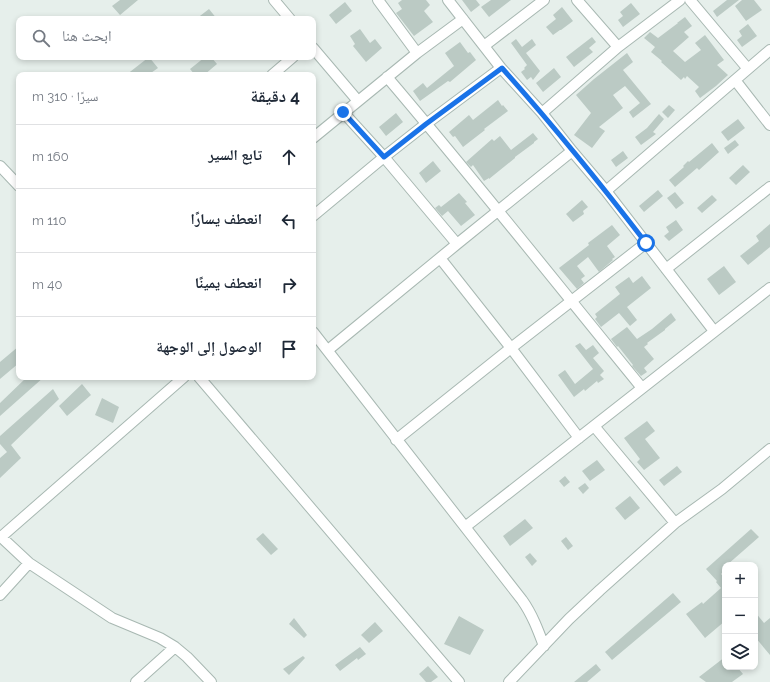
<!DOCTYPE html>
<html lang="ar">
<head>
<meta charset="utf-8">
<style>
  :root { --surface:#fff; --page:#f2f2f3; --text:#1f2937; --muted:#747a83; --line:#e0e1e3 }
  body { margin:0; font-family:Raleway,"Noto Naskh Arabic",sans-serif; background:var(--page); color:var(--text); direction:rtl }
  .controls { position:absolute; right:12px; bottom:12px; display:grid; overflow:hidden; border-radius:8px; box-shadow:0 2px 6px #0003 }
  .controls button { width:36px; height:36px; display:grid; place-items:center; padding:0; border:0; border-bottom:1px solid var(--line); background:var(--surface); color:var(--text); font:20px sans-serif }
  .stop { position:absolute; width:12px; height:12px; margin:-9px; border:3px solid #1a73e8; border-radius:50%; background:#fff }
  .stop.end { background:#1a73e8; border-color:#fff; box-shadow:0 1px 4px #0008 }
  .list { margin:0; padding:0; list-style:none }
  h2 { display:flex; justify-content:space-between; align-items:center; height:52px; margin:0; padding:0 16px; font-size:17px }
  h2 small { font-size:13px; font-weight:400; color:var(--muted) }
  .list li { display:grid; grid-template-columns:26px 1fr auto; gap:12px; align-items:center; box-sizing:border-box; height:64px; padding:0 16px; border-top:1px solid var(--line) }
  .list b { display:block; font-size:15px; white-space:nowrap }
  .list em { font-size:13px; font-style:normal; color:var(--muted) }
  .icon { flex:none; width:22px; height:22px; fill:none; stroke:currentColor; stroke-width:2; stroke-linecap:round; stroke-linejoin:round }
  .map { position:relative; flex:none; width:770px; height:682px; overflow:hidden; direction:ltr }
  .search { position:absolute; background:var(--surface); box-shadow:0 2px 6px #0003; left:16px; top:16px; width:300px; height:44px; display:flex; align-items:center; gap:10px; box-sizing:border-box; padding:0 14px; border-radius:8px; color:var(--muted); font-size:15px }
  .panel { position:absolute; background:var(--surface); box-shadow:0 2px 6px #0003; left:16px; top:72px; width:300px; height:308px; border-radius:8px; direction:rtl }
  .map>svg:first-child { display:block }
</style>
</head>
<body>
<div class="map">
<svg width="770" height="682" viewBox="0 0 770 682">
  <rect width="100%" height="100%" fill="#e6efeb"/>
  <path fill="#bbcac4" d="M120 0H138L120 15 112 6Z
    M402 0H426L430 5 424 11 433 22 414 36 396 13 402 9 398 3Z
    M462 0H476L480 5 471 12Z
    M491 0H511L489 17 481 7Z
    M727 0H739L717 17 713 11Z
    M742 0H754L762 10 746 21 735 6Z
    M345 2 352 11 336 24 329 15Z
    M631 3 640 14 623 27 618 20 623 16 620 12Z
    M562 7 573 21 561 30H560L553 35 546 27 556 19 553 15Z
    M209 9 217 19H196Z
    M685 17 692 26 684 32 689 37 673 51 685 62 701 50 695 43 705 35 724 60 717 65 728 75 716 86 700 98 695 91 699 87 687 76 685 79 684 77 681 80 661 62 662 61 651 52 655 47 644 38 650 32 658 38 678 23H677Z
    M748 24 757 36 742 47 737 40 742 36 739 31Z
    M360 29 370 43 375 39 382 48 366 62 353 46 355 44 350 36Z
    M592 37 596 42 589 48 593 52 574 67 566 57Z
    M516 39 522 47 532 39 536 45 526 53 540 71 533 80 531 77 527 80 521 72 525 69 524 68 527 65 511 43Z
    M460 42 468 53 470 52 476 60 450 82 448 81 420 101 413 91 423 83 427 88 454 66 445 53Z
    M627 53 633 62 623 70 651 104 633 118 629 112 640 103 625 86 613 95 623 108 599 127 605 131 592 148 574 135 591 113 576 95 594 79Z
    M149 57 158 68 148 75H126Z
    M205 57H211L217 64 204 75H195L190 69Z
    M554 68 561 77 543 92 536 83Z
    M498 100 502 106 503 105 508 111 484 129 485 130 463 147 455 136 453 137 449 132 469 115 473 120Z
    M669 105 675 110 668 118 662 112Z
    M396 113 403 122 386 136 379 127Z
    M659 114 664 119 653 132 656 134 641 145 635 137 647 128Z
    M738 119 745 128 728 141 721 132Z
    M533 133 538 139 534 142V143L515 157V158L489 179V178L484 181 473 165 471 167 466 162 492 139 494 141 500 136 511 150Z
    M735 140 739 145 728 154 724 148Z
    M712 143 719 152 699 170 697 168 675 187 669 180 684 167 683 166 688 161 689 162Z
    M623 151 628 158 616 167 611 160Z
    M433 161 441 171 426 183 419 173Z
    M743 165 750 172 736 185 729 178Z
    M658 190 663 196 644 212 639 206Z
    M675 192 684 203 676 209 667 198Z
    M459 193 467 202 465 203 475 215 461 226 448 211 442 216 435 208 439 205 441 207Z
    M712 195 717 200 702 213 697 208Z
    M582 200 588 207 583 211 584 214 573 222 566 214Z
    M676 220 683 230 669 241 664 236 669 232 666 227Z
    M770 224V247L748 265 740 256 759 241 756 236Z
    M612 225 620 235 607 246 615 257 612 259 613 260 599 272 588 257 577 266 585 276 581 279 584 283 577 289 559 268 589 245 588 243Z
    M724 266 736 282 719 295 707 279Z
    M642 276 651 288 627 307 637 320 630 326 619 313 601 327 595 319 597 317 595 314 620 294 615 287 629 277 633 283Z
    M671 313 676 320 665 329V330L647 343 648 344 644 347 654 359 644 368 647 372 641 376 632 366 633 365 618 346 617 347 611 339 627 327 637 339 652 329Z
    M580 343 586 350 593 345 599 353 593 358 604 371 600 375 604 379 598 383 597 381 585 391 584 389 574 397 558 375 565 370 575 384 593 369 575 346Z
    M19 346V363L0 379V362Z
    M27 377H44L0 416V403Z
    M82 384 91 395 67 416 59 406Z
    M53 389 59 399 11 445 21 458 0 478V458L7 452 0 444V436Z
    M102 398 119 407 113 423 95 415Z
    M647 421 655 431 645 439 660 458 644 470 637 462 640 459 624 438Z
    M597 460 605 470 590 481 582 471Z
    M677 466 682 472 664 486 659 480Z
    M565 476 570 482 564 487 559 481Z
    M585 483 589 488 583 494 578 488Z
    M630 496 640 508 625 520 615 508Z
    M525 519 533 528 510 546 503 536Z
    M751 529 759 537 727 565H725V566L723 568 725 570 721 574 725 578V621L705 638 686 614 702 602 703 604 721 588 716 582 717 581 706 569Z
    M263 533 278 549 271 555 256 539Z
    M566 537 573 546 568 550 561 541Z
    M530 553 537 561 532 566 525 557Z
    M673 593 681 602 612 660 605 652Z
    M755 612 764 623 770 618V655L755 637Z
    M459 616 484 630 470 655 444 644Z
    M294 618 307 635 304 638 289 624Z
    M375 622 383 631 369 643 361 635Z
    M360 647 366 654 358 660 357 658 340 671 335 665Z
    M303 656 305 658 289 675 283 669Z
    M725 657V667H737L743 674 732 682H706L699 677Z
    M596 664 601 670 587 682H574Z
    M428 666 438 677 431 682H426L419 674Z"/>
  <g fill="none" stroke-linecap="round" stroke-linejoin="round">
    <defs>
      <path id="minor" d="M274 0 290 19
        M378 0 417 53
        M448 0 501 68 542 113 572 151 606 191 714 331
        M577 0 618 47
        M690 0 748 69
        M484 46 544 0
        M313 48 358 101
        M272 75 293 57
        M387 77C474 179 557 284 642 388
        M735 80 770 125
        M343 112 384 157 457 244
        M542 113 618 47 680 0
        M313 138 417 53 463 19
        M0 166 19 186
        M606 191 770 50
        M313 216 384 157 426 124 501 68
        M440 258 511 348 579 438
        M666 269 770 187
        M313 332 522 600C532 614 538 630 544 646
        M328 350 457 244 572 151
        M199 377 459 682
        M594 426 675 523
        M396 440 511 348 646 243
        M465 527 770 288
        M0 536 29 563 112 618 160 638 175 647 187 657 211 682
        M1 537 184 377
        M0 595 29 563
        M136 682 175 647
        M509 682 569 619 600 590 675 523 722 489 770 449"/>
    </defs>
    <use href="#minor" stroke="#a8b8b2" stroke-width="12"/>
    <use href="#minor" stroke="#fff" stroke-width="10"/>
  </g>
  <g fill="none" stroke-linecap="round" stroke-linejoin="round">
    <path stroke="#1a73e8" stroke-width="5" d="M343 112 384 157 426 124 502 68C552 124 600 183 646 243"/>
  </g>
</svg>
<div class="controls">
<button>+</button>
<button>−</button>
<button><svg class="icon" aria-label="layers" viewBox="0 0 24 24"><path d="M12 4l9 5-9 5-9-5zM3 14l9 5 9-5"/></svg></button>
</div>
<div class="stop" style="left:646px;top:243px"></div>
<div class="stop end" style="left:343px;top:112px"></div>
<div class="search"><svg class="icon" aria-label="search" viewBox="0 0 24 24"><circle cx="10" cy="10" r="6"/><path d="M15 15l6 6"/></svg>ابحث هنا</div>
<section class="panel">
<h2>4 دقيقة<small>سيرًا · 310 m</small></h2>
<ul class="list">
<li><svg class="icon" aria-label="ahead" viewBox="0 0 24 24"><path d="M12 20V5M6 11l6-6 6 6"/></svg><div><b>تابع السير</b></div><em>160 m</em></li>
<li><svg class="icon" aria-label="left" viewBox="0 0 24 24"><path d="M17 20v-9H6M10 6l-5 5 5 5"/></svg><div><b>انعطف يسارًا</b></div><em>110 m</em></li>
<li><svg class="icon" aria-label="right" viewBox="0 0 24 24"><path d="M7 20v-9h11M14 6l5 5-5 5"/></svg><div><b>انعطف يمينًا</b></div><em>40 m</em></li>
<li><svg class="icon" aria-label="arrive" viewBox="0 0 24 24"><path d="M6 21V4h12l-3 4 3 4H6"/></svg><div><b>الوصول إلى الوجهة</b></div></li>
</ul>
</section>
</div>
</body>
</html>
